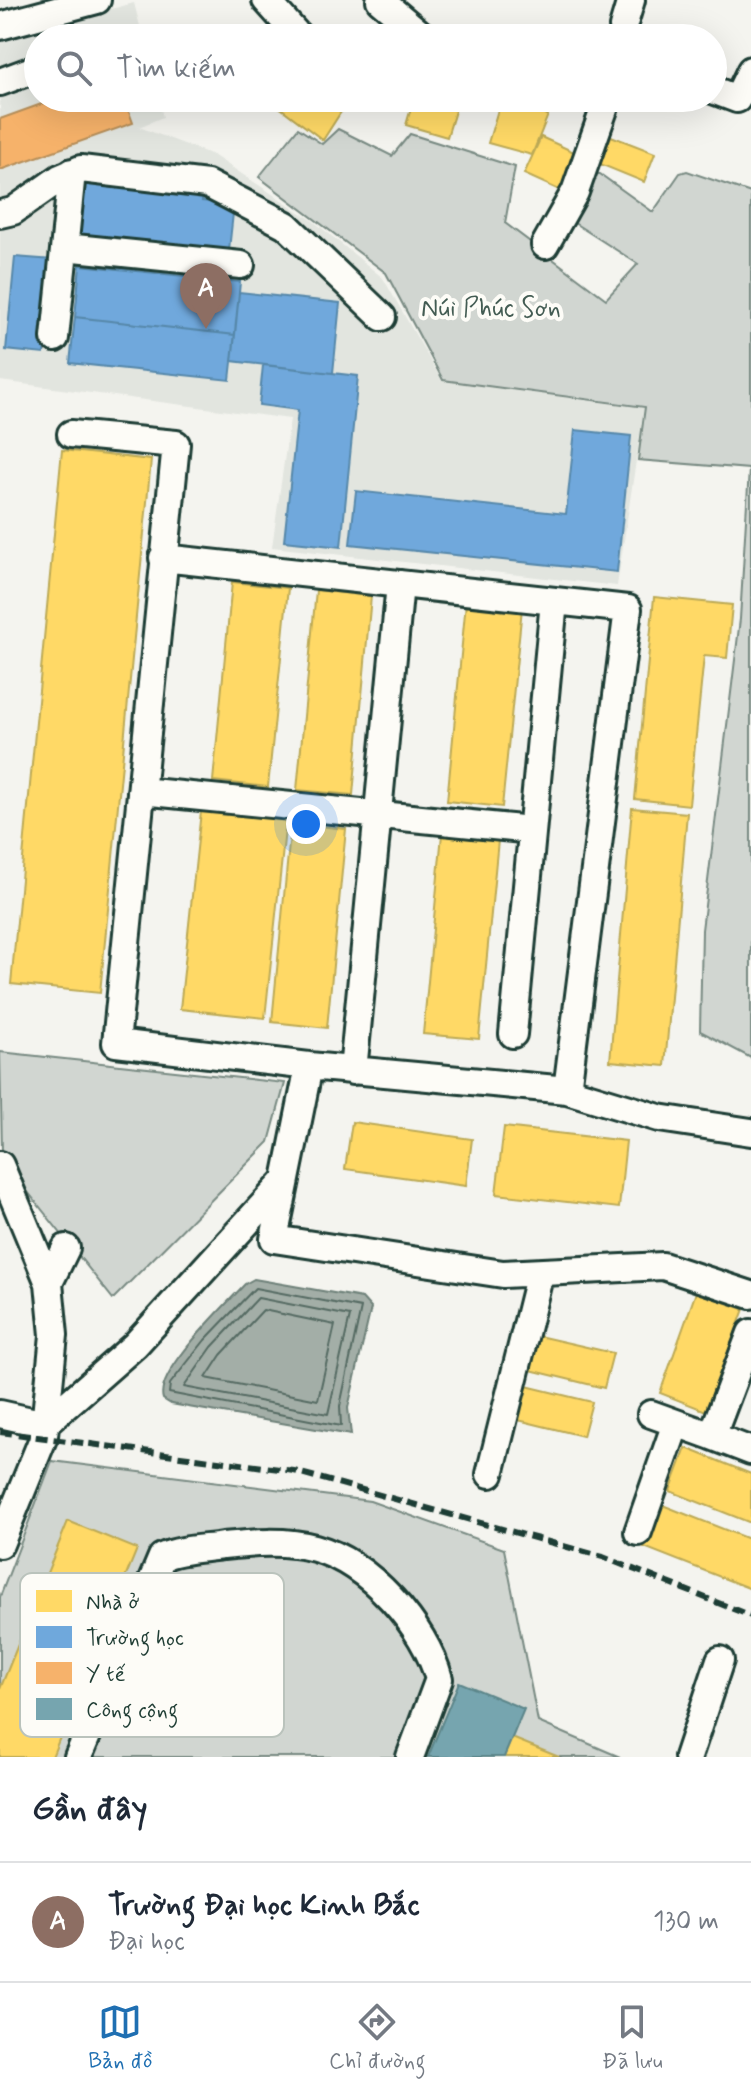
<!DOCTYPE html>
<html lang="vi">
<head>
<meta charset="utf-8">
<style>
  :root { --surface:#fff; --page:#f2f2f3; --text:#1f2937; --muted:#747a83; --line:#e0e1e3; --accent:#1f6fb2 }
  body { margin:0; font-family:Mynerve,sans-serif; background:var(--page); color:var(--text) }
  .you { position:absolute; left:306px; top:824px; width:28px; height:28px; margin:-20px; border:6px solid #fff; border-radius:50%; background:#1a73e8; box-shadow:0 0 0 12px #1a73e833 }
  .badge { display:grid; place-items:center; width:52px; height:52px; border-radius:50%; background:var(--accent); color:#fff; font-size:26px; font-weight:700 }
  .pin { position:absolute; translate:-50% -66px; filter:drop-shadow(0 2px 4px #0008) }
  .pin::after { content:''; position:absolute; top:42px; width:28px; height:24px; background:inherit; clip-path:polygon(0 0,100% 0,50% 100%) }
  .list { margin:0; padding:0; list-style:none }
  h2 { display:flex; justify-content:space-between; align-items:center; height:104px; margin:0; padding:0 32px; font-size:34px }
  h2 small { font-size:26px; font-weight:400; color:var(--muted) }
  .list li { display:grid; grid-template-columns:52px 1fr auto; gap:24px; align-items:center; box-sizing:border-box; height:120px; padding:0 32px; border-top:2px solid var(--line) }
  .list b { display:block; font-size:30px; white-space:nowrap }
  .list p { margin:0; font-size:26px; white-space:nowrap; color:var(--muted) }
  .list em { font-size:26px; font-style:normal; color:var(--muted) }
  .icon { flex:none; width:44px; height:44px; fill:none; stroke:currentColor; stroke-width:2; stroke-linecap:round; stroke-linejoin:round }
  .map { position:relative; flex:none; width:751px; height:1757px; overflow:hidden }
  .search { position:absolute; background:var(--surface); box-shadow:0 8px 32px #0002; left:24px; right:24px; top:24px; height:88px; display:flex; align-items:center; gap:20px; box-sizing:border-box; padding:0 28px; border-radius:44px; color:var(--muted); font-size:30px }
  .sheet { height:224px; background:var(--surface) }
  nav { display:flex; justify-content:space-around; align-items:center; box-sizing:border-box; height:112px; border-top:2px solid var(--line); background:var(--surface); font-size:22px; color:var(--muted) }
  nav a { display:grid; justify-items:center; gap:4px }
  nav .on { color:var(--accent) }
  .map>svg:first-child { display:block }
</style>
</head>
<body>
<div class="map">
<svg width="751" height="1757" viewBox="0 0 751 1757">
  <rect width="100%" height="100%" fill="#f4f4ef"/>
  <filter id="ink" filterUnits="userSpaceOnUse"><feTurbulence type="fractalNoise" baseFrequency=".0125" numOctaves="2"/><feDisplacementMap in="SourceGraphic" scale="16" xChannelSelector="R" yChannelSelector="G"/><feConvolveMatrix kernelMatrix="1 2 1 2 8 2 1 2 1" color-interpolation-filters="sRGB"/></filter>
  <g filter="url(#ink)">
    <path fill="#e2e5df" d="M134 3 143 38H38V98H158L163 117 139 127 213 155 312 220 383 278 442 381 644 408 617 586 272 547 290 419 0 381V38Z"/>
    <path fill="#d1d6d1" stroke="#788a82" stroke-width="2" d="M298 128 322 144 338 129 392 156 410 134 515 167 505 223 606 299 638 264 571 221 593 174H600L653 212 680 173 687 171 751 193V1058L700 1031 702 930 740 619 749 469 638 460 645 407 443 380 386 273 259 177Z
      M0 1052 285 1083 269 1142 113 1299 16 1177 2 1152Z
      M52 1461 370 1501 504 1549 538 1722 620 1757H0V1597Z"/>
    <path fill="#a3aea7" stroke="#6e8179" stroke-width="2" d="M254 1279 362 1298 371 1308 348 1408 351 1435 171 1404 163 1399C154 1373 226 1305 245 1284Z"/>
    <path fill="#ffd966" stroke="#bcaa57" stroke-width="2" d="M284 98H344L348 101 323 140 278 106Z
      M414 98H459L447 137 406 125Z
      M500 103 548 115 532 155 488 143Z
      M611 136 655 153 644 182 600 164Z
      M541 137 585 157 568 194 524 174Z
      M62 450 151 460 100 993 11 984Z
      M232 582 288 588 268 787 213 781Z
      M316 590 371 596 353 795 297 790Z
      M654 597 732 605 727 658 704 656 689 805 635 799Z
      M466 602 522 608 502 807 447 801Z
      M632 808 687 813 665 1066 610 1061Z
      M201 811 286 820 265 1018 180 1009Z
      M291 823 346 829 327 1028 272 1022Z
      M442 834 498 840 479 1039 423 1034Z
      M352 1122 472 1139 466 1186 345 1169Z
      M504 1127 626 1141 619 1208 496 1194Z
      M696 1292 744 1309 706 1411 660 1393Z
      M534 1335 613 1353 604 1388 526 1369Z
      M526 1386 592 1402 583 1436 518 1420Z
      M686 1448 751 1474V1523L670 1491Z
      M660 1504 751 1540V1589L644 1547Z
      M68 1521 137 1549 52 1757H0V1689Z
      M512 1738 559 1757H504Z"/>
    <path fill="#6fa8dc" stroke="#5788aa" stroke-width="2" d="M86 174 204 187 202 201 234 204 229 250 80 234Z
      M15 257 53 260 44 354 6 350Z
      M80 265 240 282 235 335 75 317Z
      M239 292 340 303 333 373 232 361Z
      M75 317 235 335 230 380 70 363Z
      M263 365 358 376 341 547 284 541 298 410 259 405Z
      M575 430 631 436 617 572 350 544 356 491 566 514Z"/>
    <path fill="#f6b26b" stroke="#b68f5a" stroke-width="2" d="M58 98H124L133 123 0 170V119Z"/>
    <path fill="#76a5af" stroke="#5c868a" stroke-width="2" d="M459 1682 524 1709 504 1757H428Z"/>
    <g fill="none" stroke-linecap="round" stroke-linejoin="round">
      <path stroke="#546a62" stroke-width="2" d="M255 1288 361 1308 340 1406 341 1426 169 1393 170 1384 205 1340Z
        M258 1298 350 1316 328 1414 184 1387 212 1347Z
        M263 1310 335 1325 318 1400 206 1378 221 1355Z"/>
      <defs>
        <path id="minor" d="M266 0 300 38
          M380 0 425 38
          M0 26 97 0
          M623 27 631 0
          M0 82 38 68
          M713 90 737 99 751 70
          M0 214 13 211 60 178 81 169 207 184 286 225 382 317
          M545 245 575 192 608 98
          M65 247 241 265
          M55 338 72 172
          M71 434 176 444 116 1043 309 1066 567 1090 659 1118 751 1132
          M163 558 628 609 567 1090
          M141 791 532 830
          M513 1034 554 601
          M309 1066 274 1239 503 1274 663 1266 751 1295
          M353 1071 400 584
          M0 1165 49 1283 54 1335 44 1436 0 1544
          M49 1283 66 1248
          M751 1333 712 1436 751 1451
          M0 1414 45 1424 135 1345 285 1181
          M651 1414 712 1436
          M490 1474 540 1273
          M638 1532 676 1423
          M78 1757 162 1557C180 1549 203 1549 223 1546 253 1543 285 1540 315 1548 369 1563 425 1626 439 1679L410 1757
          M688 1757 720 1660"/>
      </defs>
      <use href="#minor" stroke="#1f3d34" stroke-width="32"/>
      <use href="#minor" stroke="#fdfcf7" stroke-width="26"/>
      <path stroke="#1f3d34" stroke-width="6" stroke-dasharray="12 6" stroke-linecap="butt" d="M0 1432 294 1471 603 1557 751 1616"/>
    </g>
  </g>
  <g text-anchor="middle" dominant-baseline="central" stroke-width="8" stroke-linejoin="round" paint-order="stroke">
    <g font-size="26" fill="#435c53" stroke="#fdfcf7">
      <text x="491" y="309">Núi Phúc Sơn</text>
    </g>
  </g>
  <rect x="20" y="1573" width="264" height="164" rx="12" fill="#fdfcf7" stroke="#bac3bc" stroke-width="2"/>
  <rect x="36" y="1590" width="36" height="22" fill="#ffd966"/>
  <rect x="36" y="1626" width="36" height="22" fill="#6fa8dc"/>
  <rect x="36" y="1662" width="36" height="22" fill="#f6b26b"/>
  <rect x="36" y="1698" width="36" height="22" fill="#76a5af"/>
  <g font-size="22" fill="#1f3d34">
    <text x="86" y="1609">Nhà ở</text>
    <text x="86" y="1645">Trường học</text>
    <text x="86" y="1681">Y tế</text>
    <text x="86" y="1717">Công cộng</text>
  </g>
</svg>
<div class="you"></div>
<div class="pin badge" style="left:206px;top:329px;background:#8d6e63">A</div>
<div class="search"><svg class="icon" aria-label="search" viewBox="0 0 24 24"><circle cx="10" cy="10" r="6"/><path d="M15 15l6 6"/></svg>Tìm kiếm</div>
</div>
<section class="sheet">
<h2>Gần đây<small></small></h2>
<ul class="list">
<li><span class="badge" style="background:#8d6e63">A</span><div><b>Trường Đại học Kinh Bắc</b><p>Đại học</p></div><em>130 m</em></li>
</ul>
</section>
<nav>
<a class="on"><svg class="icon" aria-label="map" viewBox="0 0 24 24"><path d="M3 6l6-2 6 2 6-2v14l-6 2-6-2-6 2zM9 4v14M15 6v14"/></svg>Bản đồ</a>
<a><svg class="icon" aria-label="directions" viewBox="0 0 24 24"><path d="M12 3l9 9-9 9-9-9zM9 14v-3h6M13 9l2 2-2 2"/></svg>Chỉ đường</a>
<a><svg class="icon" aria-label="saved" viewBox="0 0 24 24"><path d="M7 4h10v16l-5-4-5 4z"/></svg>Đã lưu</a>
</nav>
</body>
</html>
